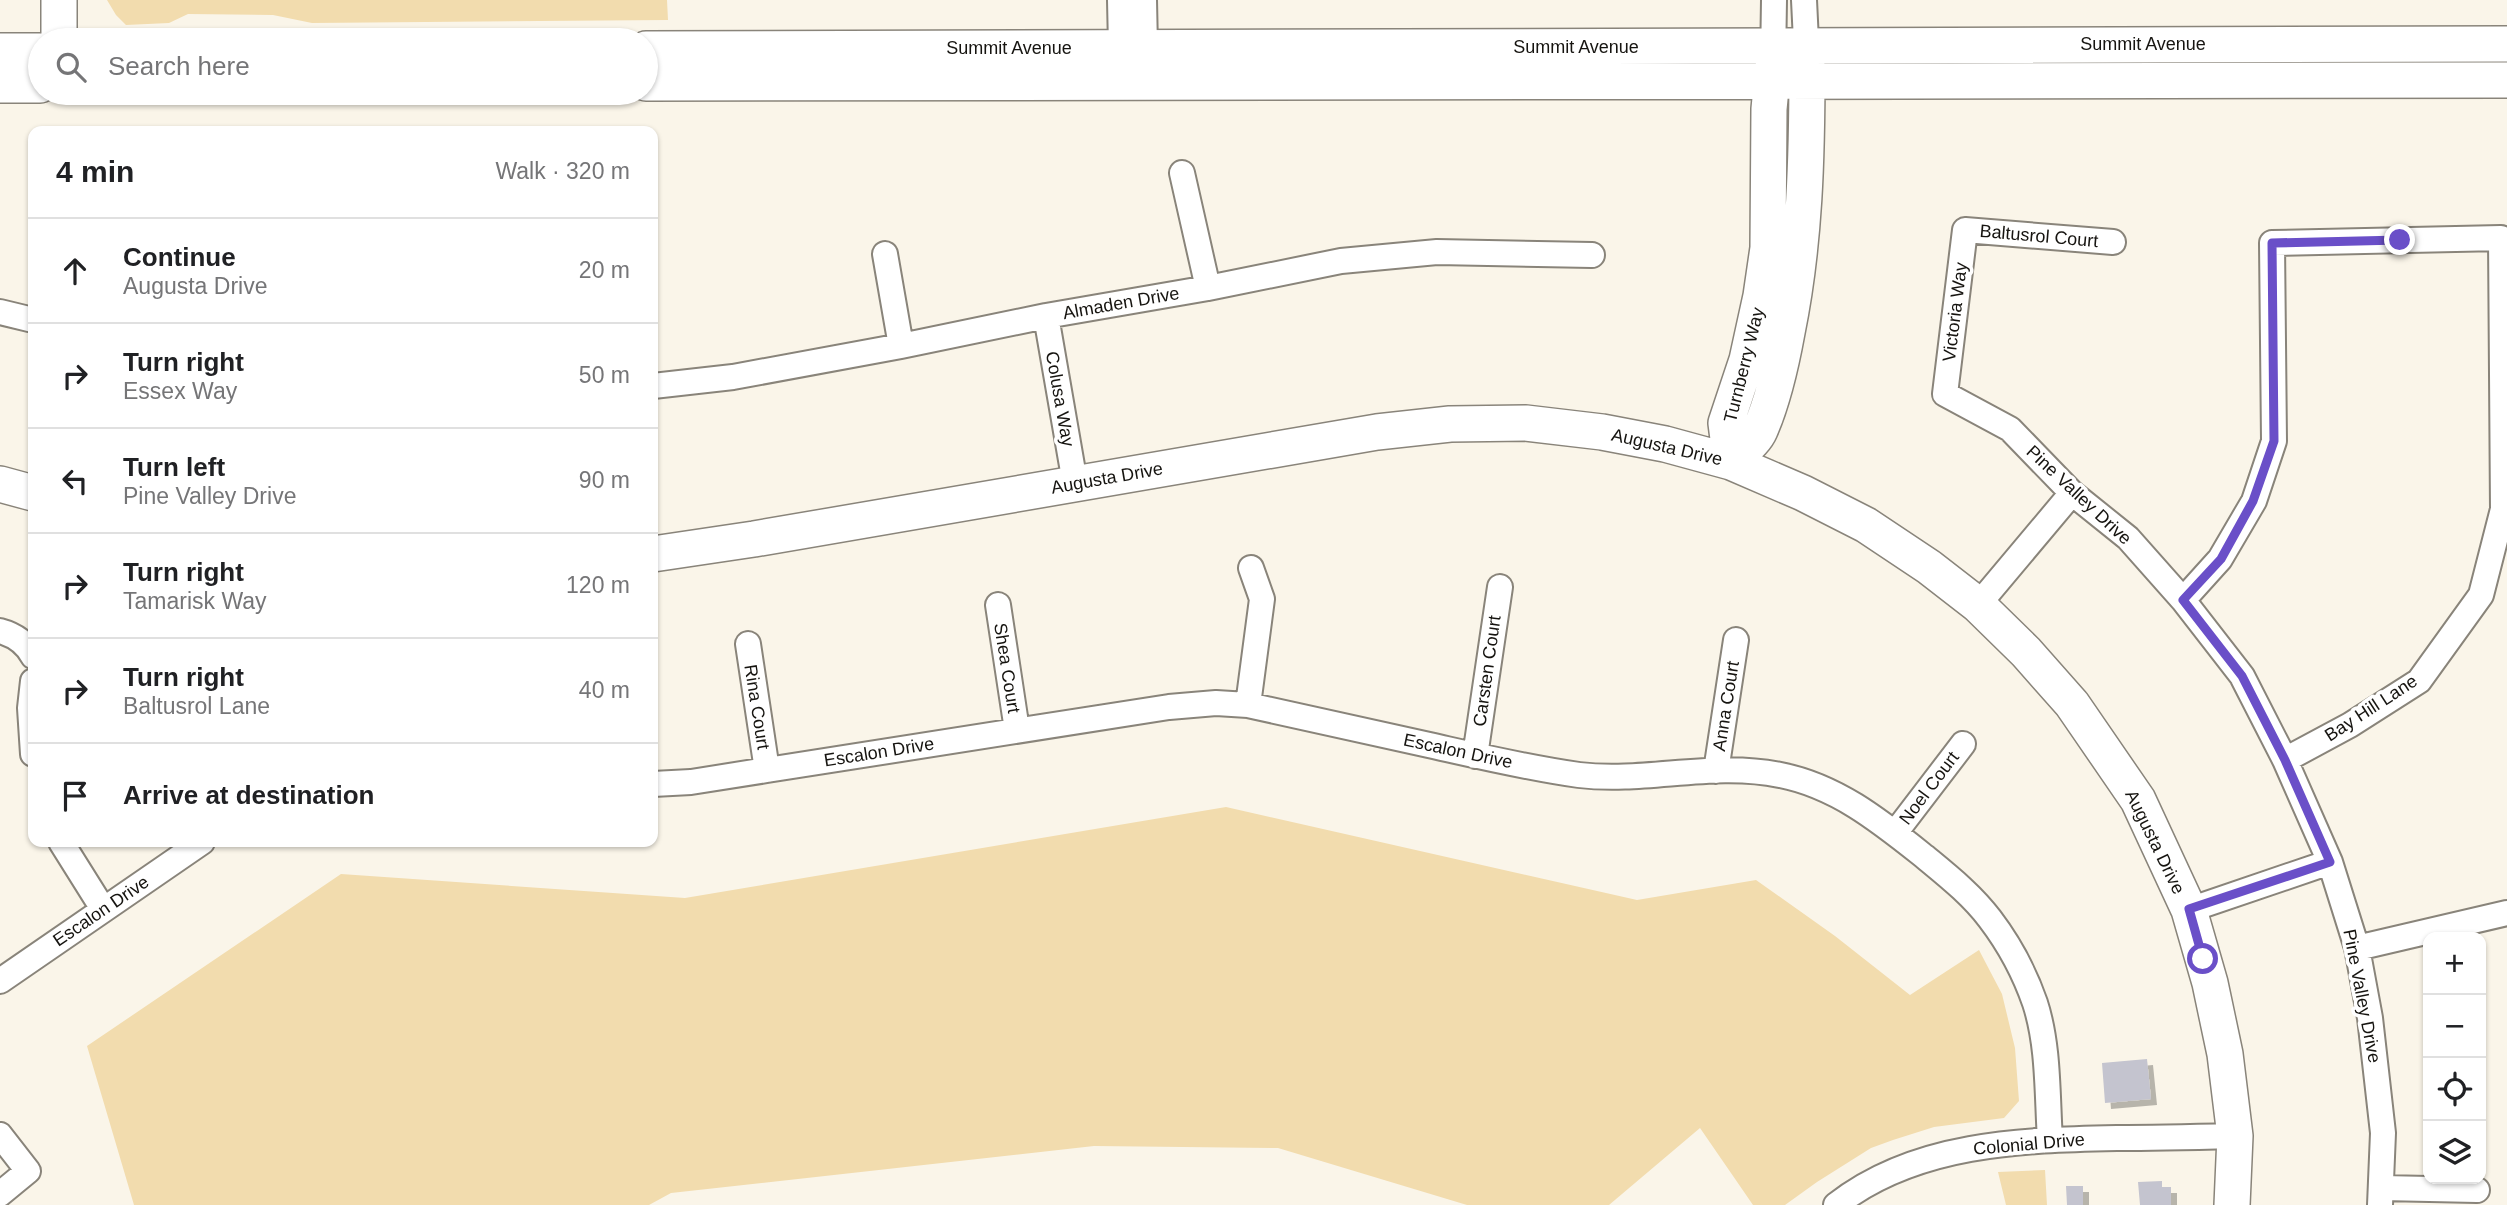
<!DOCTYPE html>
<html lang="en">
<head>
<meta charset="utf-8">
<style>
  :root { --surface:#fff; --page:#f2f2f2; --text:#202124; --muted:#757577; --line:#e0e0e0 }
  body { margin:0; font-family:Arial,sans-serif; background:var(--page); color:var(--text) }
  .controls { position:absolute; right:21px; bottom:21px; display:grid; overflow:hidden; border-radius:14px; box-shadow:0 2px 5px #0004 }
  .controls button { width:63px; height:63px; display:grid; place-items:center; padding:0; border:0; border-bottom:2px solid var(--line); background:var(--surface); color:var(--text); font:35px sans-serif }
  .stop { position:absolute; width:21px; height:21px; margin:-16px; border:5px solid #6a4fc8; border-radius:50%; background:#fff }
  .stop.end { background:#6a4fc8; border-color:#fff; box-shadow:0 2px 7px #0008 }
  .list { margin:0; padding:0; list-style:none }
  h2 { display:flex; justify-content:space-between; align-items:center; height:91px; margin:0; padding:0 28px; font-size:30px }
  h2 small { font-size:23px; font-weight:400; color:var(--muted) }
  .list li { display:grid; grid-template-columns:46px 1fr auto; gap:21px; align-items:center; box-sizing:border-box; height:105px; padding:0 28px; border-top:2px solid var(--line) }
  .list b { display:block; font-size:26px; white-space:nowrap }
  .list p { margin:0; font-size:23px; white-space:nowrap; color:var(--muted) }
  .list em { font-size:23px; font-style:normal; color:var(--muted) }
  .icon { flex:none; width:38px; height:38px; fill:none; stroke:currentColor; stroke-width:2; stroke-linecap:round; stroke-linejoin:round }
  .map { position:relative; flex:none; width:2507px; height:1205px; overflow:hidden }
  .search { position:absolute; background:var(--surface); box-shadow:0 2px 5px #0004; left:28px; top:28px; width:630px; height:77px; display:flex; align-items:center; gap:18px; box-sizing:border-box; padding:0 24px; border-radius:38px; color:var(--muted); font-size:26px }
  .panel { position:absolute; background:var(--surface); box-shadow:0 2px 5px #0004; left:28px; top:126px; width:630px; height:721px; border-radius:14px }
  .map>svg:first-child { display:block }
</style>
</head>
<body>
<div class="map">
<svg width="2507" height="1205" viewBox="0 0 2507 1205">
  <defs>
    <filter id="shadow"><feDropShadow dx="6" dy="6" stdDeviation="0" flood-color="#0004"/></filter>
  </defs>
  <rect width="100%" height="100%" fill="#faf5e9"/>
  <path fill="#f2dcae" d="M107 0H667L668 20 312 23 273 15 188 14 169 23 126 25 116 15Z
    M1226 807 1637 900 1756 880 1835 936 1910 995 1979 950 2002 994 2015 1048 2019 1101 2004 1118 1934 1127 1893 1140 1871 1148 1817 1182 1785 1205H1753L1700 1128 1609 1205H1467L1278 1148 1094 1146 671 1193 649 1205H134L87 1046 341 874 685 898Z
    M2045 1170 2047 1205H2006L1998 1172Z"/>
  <path fill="#c4c4cf" filter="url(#shadow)" d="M2147 1059 2151 1099 2105 1103 2102 1063Z
    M2162 1181V1187H2171V1205H2140L2138 1182Z
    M2066 1186H2083V1205H2067Z"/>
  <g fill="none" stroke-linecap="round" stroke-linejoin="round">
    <defs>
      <path id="street" d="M1120 0 1121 47
        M1144 0 1145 47
        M1804 0 1807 62
        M1773 62 1774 0
        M1182 173 1208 288
        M2113 242 1965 230 1945 394 2010 429 2072 493 2128 538 2183 600 2242 676 2285 760 2330 862 2357 948 2370 1018 2383 1133 2380 1205
        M885 254 901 346
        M0 312 33 320
        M1046 316 1075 483
        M653 386 733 377 901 346 1046 316 1208 288 1341 261 1437 252 1592 255
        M2183 600 2220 559 2254 501 2274 441 2272 243 2501 238 2503 509 2481 595 2419 681 2350 725 2285 760
        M998 605 1017 730
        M1978 605 2072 493
        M0 631C15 635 26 643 33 656
        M748 644 767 770
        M33 681 30 708 33 754
        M1248 705 1262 599 1251 568
        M1475 756 1500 587
        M1716 771 1736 640
        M653 784 691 782 767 770 1169 707 1216 703 1248 705C1308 718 1368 732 1429 745 1478 756 1528 768 1579 775 1646 783 1713 761 1780 775 1837 786 1881 822 1925 857 1948 876 1972 895 1990 919 2009 944 2025 974 2035 1003 2049 1046 2047 1095 2050 1140
        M1895 833 1963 744
        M61 842 103 909
        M2189 910 2330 862
        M2357 948 2507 913
        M0 981 202 842
        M0 1135 28 1171 0 1194
        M2382 1188 2477 1190
        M1836 1205C1915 1143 2021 1140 2117 1138 2156 1138 2196 1137 2235 1136"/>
      <path id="secondary" d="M59 0V40
        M646 49 2507 44
        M0 51H40
        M646 83 2507 80
        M0 85H40
        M1731 462C1740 452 1755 442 1760 430 1773 400 1781 365 1787 332 1805 244 1807 156 1807 66
        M1731 462 1726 423 1747 360 1761 296 1768 248 1769 109 1773 67
        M0 484 33 493
        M653 554 754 539 1377 432 1450 424 1526 423 1602 432 1665 444 1731 462 1803 493 1866 525 1929 567 1978 605 2026 652 2072 704 2138 800 2189 910 2210 983 2225 1054 2235 1136 2232 1205"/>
    </defs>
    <use href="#street" stroke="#89847a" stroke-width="28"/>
    <use href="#secondary" stroke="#89847a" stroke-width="38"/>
    <use href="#street" stroke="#fff" stroke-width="24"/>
    <use href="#secondary" stroke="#fff" stroke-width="35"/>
  </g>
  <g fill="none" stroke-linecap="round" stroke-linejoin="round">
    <path stroke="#6a4fc8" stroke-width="9" d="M2203 959 2189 909 2330 862 2285 760 2242 676 2183 600 2221 559 2253 501 2274 441 2272 243 2400 240"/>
  </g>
  <g text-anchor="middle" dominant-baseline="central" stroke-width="7" stroke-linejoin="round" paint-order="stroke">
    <g font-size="18" fill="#161410" stroke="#fff">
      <text x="2143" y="44">Summit Avenue</text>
      <text x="1576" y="47">Summit Avenue</text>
      <text x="1009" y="48">Summit Avenue</text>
      <text transform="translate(2039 236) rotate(5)">Baltusrol Court</text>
      <text transform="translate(1121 303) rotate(-10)">Almaden Drive</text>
      <text transform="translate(1955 312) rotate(-83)">Victoria Way</text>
      <text transform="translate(1744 365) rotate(-76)">Turnberry Way</text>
      <text transform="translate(1060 399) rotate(80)">Colusa Way</text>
      <text transform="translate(1667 447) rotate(13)">Augusta Drive</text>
      <text transform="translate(1107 478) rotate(-10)">Augusta Drive</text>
      <text transform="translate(2079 495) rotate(43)">Pine Valley Drive</text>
      <text transform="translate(1007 668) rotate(81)">Shea Court</text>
      <text transform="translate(1487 671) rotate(-82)">Carsten Court</text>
      <text transform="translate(1726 706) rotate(-81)">Anna Court</text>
      <text transform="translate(757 707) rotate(81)">Rina Court</text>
      <text transform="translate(2371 708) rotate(-33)">Bay Hill Lane</text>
      <text transform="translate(1458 751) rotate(12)">Escalon Drive</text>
      <text transform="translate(879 752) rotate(-9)">Escalon Drive</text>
      <text transform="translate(1929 788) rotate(-53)">Noel Court</text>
      <text transform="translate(2155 842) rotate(64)">Augusta Drive</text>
      <text transform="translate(101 911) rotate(-34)">Escalon Drive</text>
      <text transform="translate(2362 996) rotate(79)">Pine Valley Drive</text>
      <text transform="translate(2029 1144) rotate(-5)">Colonial Drive</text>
    </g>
  </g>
</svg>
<div class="controls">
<button>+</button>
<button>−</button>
<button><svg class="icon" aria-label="locate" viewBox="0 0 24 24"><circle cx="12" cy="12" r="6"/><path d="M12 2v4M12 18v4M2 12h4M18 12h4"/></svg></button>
<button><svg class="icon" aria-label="layers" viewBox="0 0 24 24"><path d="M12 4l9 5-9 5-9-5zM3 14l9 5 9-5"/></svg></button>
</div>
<div class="stop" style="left:2203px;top:959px"></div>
<div class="stop end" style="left:2400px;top:240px"></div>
<div class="search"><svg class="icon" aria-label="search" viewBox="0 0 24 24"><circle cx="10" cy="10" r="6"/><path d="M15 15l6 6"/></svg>Search here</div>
<section class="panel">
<h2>4 min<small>Walk · 320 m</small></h2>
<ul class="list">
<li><svg class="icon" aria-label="ahead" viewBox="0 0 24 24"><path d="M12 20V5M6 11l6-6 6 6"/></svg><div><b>Continue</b><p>Augusta Drive</p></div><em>20 m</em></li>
<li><svg class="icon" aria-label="right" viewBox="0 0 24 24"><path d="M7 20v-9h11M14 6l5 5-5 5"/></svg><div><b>Turn right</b><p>Essex Way</p></div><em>50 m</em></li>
<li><svg class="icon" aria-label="left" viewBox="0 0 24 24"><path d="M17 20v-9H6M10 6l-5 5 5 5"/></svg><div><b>Turn left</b><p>Pine Valley Drive</p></div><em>90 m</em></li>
<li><svg class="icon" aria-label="right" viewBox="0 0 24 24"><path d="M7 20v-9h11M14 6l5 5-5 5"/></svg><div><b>Turn right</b><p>Tamarisk Way</p></div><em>120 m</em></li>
<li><svg class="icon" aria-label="right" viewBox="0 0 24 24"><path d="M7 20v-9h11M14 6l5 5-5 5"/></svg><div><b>Turn right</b><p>Baltusrol Lane</p></div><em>40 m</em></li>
<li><svg class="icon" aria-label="arrive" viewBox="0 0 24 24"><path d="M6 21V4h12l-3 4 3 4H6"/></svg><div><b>Arrive at destination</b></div></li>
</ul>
</section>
</div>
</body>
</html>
